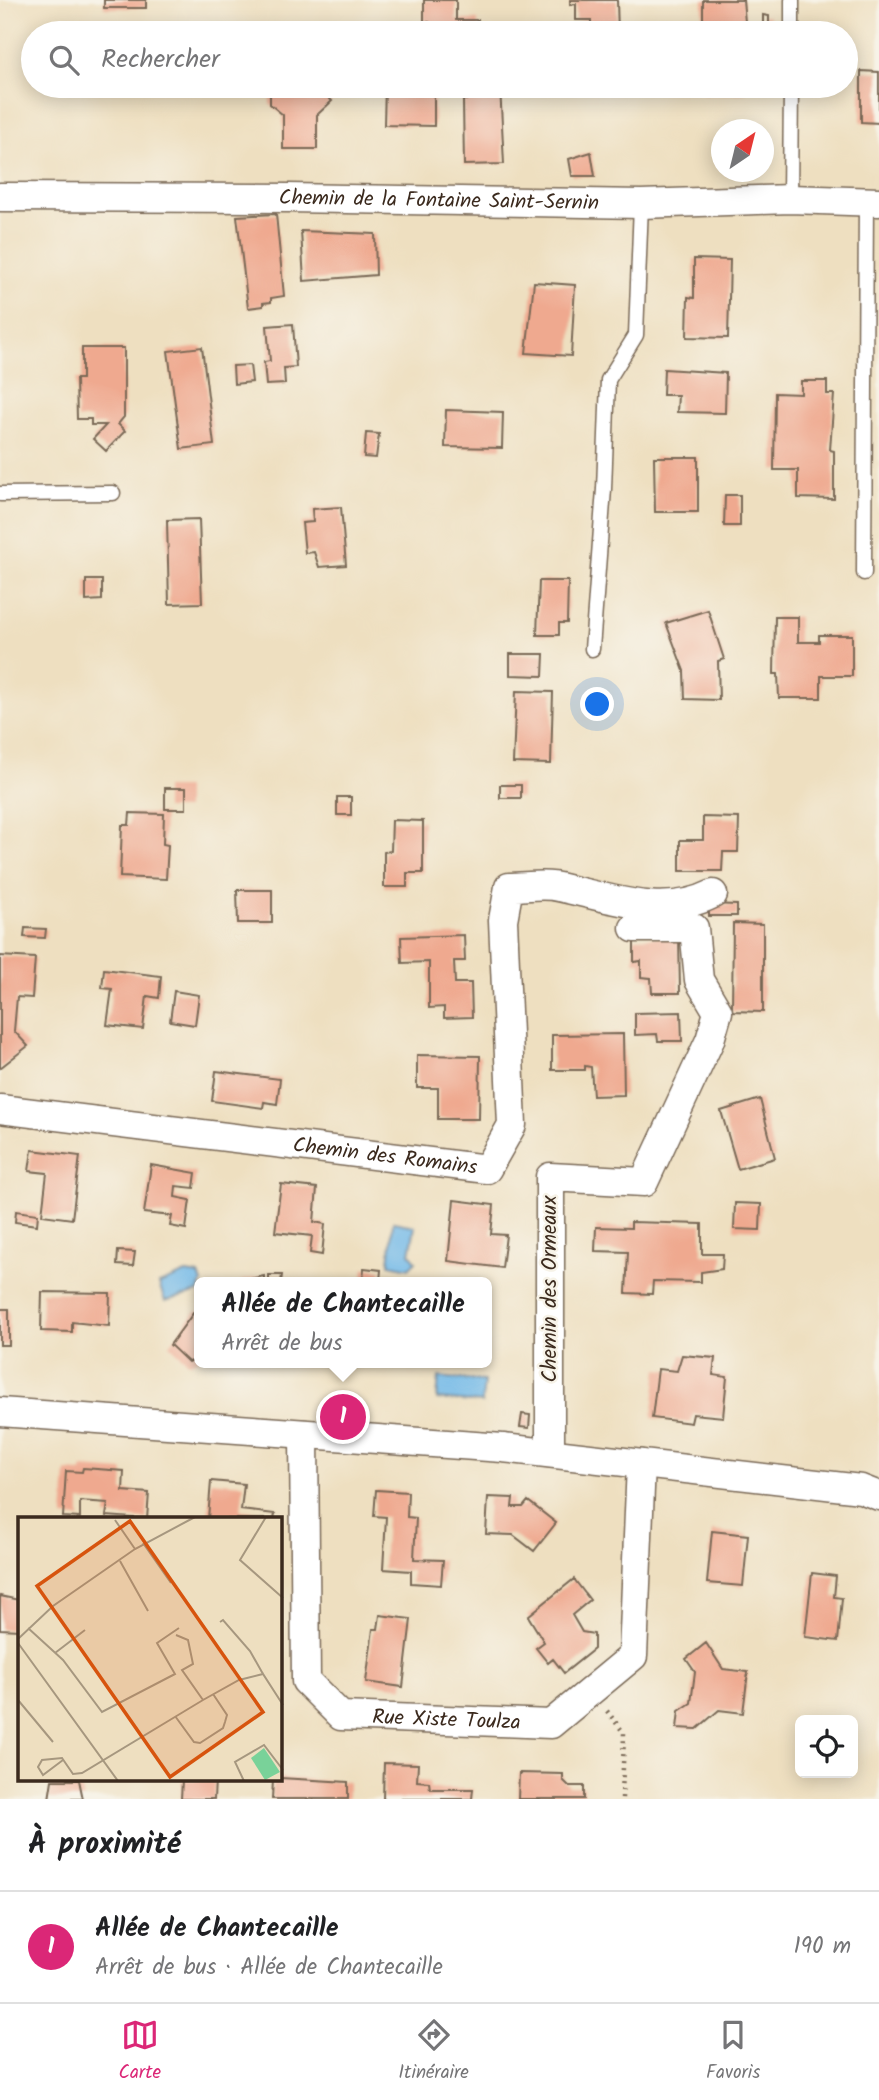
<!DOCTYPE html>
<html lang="fr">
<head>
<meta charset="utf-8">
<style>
  :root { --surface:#fff; --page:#f6f6f6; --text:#202124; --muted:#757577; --line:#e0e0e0; --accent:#db2777 }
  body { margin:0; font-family:Kalam,sans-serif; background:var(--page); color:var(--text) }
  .controls { position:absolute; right:21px; bottom:21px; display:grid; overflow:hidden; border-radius:10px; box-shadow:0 4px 18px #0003 }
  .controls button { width:63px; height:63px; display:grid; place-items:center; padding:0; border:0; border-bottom:2px solid var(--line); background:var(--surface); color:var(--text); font:35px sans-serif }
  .compass { position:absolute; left:711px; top:119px; width:63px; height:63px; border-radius:50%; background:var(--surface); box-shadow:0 4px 18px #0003; rotate:35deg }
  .you { position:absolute; left:598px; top:705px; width:24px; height:24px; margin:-18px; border:5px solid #fff; border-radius:50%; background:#1a73e8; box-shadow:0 0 0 10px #1a73e833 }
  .badge { display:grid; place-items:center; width:46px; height:46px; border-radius:50%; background:var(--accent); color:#fff; font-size:23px; font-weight:700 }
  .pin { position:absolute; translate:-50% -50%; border:4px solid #fff; box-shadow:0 2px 7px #0006 }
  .popup { position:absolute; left:194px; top:1277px; width:298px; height:91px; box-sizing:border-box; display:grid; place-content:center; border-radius:10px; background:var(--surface); filter:drop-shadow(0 2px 5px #0005); font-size:23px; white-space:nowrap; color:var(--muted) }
  .popup b { font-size:26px; color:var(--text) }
  .popup::after { content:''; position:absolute; left:50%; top:100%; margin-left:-14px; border:14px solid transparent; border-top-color:var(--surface) }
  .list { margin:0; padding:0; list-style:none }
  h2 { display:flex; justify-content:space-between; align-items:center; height:91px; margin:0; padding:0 28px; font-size:30px }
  h2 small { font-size:23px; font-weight:400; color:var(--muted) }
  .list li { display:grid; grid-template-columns:46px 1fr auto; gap:21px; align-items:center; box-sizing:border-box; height:112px; padding:0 28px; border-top:2px solid var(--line) }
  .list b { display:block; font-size:26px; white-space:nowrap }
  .list p { margin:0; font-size:23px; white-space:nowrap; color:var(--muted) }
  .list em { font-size:23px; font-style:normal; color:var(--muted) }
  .icon { flex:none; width:38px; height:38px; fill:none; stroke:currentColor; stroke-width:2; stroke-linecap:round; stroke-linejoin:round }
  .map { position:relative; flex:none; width:879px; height:1799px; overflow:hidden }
  .search { position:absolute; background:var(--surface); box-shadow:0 4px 18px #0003; left:21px; right:21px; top:21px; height:77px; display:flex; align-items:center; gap:18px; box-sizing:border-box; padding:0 24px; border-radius:38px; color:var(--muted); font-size:26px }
  .sheet { height:203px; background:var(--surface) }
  nav { display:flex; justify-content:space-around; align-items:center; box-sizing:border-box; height:98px; border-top:2px solid var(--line); background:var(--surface); font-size:19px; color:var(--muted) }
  nav a { display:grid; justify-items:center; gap:4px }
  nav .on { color:var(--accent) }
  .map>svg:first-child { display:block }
</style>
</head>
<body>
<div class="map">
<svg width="879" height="1799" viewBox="0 0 879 1799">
  <rect width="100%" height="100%" fill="#f7f3e8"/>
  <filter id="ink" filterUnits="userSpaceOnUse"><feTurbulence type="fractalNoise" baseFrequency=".0143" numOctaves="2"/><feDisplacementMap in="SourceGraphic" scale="14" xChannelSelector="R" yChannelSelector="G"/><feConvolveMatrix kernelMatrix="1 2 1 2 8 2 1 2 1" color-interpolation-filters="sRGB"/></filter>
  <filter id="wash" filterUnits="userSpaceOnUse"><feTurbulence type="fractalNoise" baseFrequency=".00686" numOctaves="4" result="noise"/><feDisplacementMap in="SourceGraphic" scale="28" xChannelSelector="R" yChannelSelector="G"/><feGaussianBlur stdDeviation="1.57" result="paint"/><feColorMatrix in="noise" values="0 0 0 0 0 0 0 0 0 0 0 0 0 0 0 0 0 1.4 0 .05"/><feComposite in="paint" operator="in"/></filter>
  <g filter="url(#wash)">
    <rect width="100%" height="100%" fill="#eedfc0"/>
    <path fill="#70b8e8" stroke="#567183" stroke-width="2" d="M393 1222 415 1226 410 1254 416 1261 409 1268 389 1264Z
      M186 1273 199 1275 202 1282 199 1292 165 1301 159 1284Z
      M439 1377 484 1381 482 1403 437 1399Z"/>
    <g id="blocks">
      <path fill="#efa98f" d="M104 0H146V8H104Z
        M424 0H456V20H478V33H430L429 22H424Z
        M570 0H617L618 33H591V20H576V4L570 5Z
        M703 0H743L746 33H703Z
        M763 15 769 16V33H763Z
        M861 71 879 72V123L861 122Z
        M270 86H317L332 101 317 115V149H283V115L270 104Z
        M385 86H439V95H434V126L384 125Z
        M466 86H500L504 164 464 165 463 100H466Z
        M703 86H746V93L703 94Z
        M591 152 595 176H572L569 159Z
        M276 214 284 296 271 298V302L263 303V306L248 308 237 216Z
        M301 231 375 234 376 275 304 281Z
        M694 259 730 260 728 338 687 337 688 297 694 298Z
        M534 282 575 285 571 356 526 353Z
        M293 324 296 367 284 368 285 384 266 385 264 362 270 361 267 326Z
        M202 347 214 445 181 449 168 351Z
        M82 348H124V417L118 424 125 431 106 451 93 439 106 425H91V419H77L76 379H82Z
        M250 365 252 382 234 384 233 366Z
        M664 369 726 373 725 413 677 412 678 395H663Z
        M801 381H827V394H834L830 450 834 451V499L798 498V470H774L775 393 801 394Z
        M446 410 503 412 502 448 445 447Z
        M366 433 379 434 376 458 364 457Z
        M654 457H698V512H655Z
        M725 495H740V526H724Z
        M341 507 346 565 319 567 314 552 305 553 302 523 313 522 312 509Z
        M199 519 202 603 169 604 167 520Z
        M86 580H102V600L86 601Z
        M539 581H568L567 623H559V635H537Z
        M708 610 724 659 718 661 719 700 685 699 684 671 666 623Z
        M775 617H798V642H819V635H852V676H821V698H779L778 674H774Z
        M510 654H544L543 676 510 675Z
        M516 691 553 692 551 764 513 763Z
        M500 785H521V798H500Z
        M165 788H186V809H165Z
        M337 797H351V815H337Z
        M130 813 164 814 163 844 168 845 166 879 120 877 122 825H129Z
        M703 817 739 818 738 852H723L722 871H680V840H703Z
        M392 820 423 821V873H407V887H384V852L391 851Z
        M237 890H272V923H238Z
        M709 904 737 905V916H709Z
        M733 923 763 924V1012L732 1011Z
        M25 928 46 929 45 938 24 937Z
        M464 935 465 961H454L455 983H471L472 1017 444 1018V1007L429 1008V962L402 963 401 937Z
        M679 936 680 993H652L651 978 641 977V961L634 962V938Z
        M0 956 35 958 32 998 17 997 14 1031 28 1046 0 1068Z
        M104 969 161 976 159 998 147 996 143 1029 107 1025 112 989 102 988Z
        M174 991 199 995 195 1025 170 1021Z
        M681 1012 682 1041H658L657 1034 635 1035V1013Z
        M623 1034 624 1095 593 1096 591 1067 585 1066V1070H552V1035Z
        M417 1055 480 1056 479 1119H438V1088H417Z
        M216 1071 280 1079 277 1104 264 1102 263 1108 212 1101Z
        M760 1099 775 1158 738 1169 721 1111Z
        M32 1150 80 1156 72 1219 42 1215 47 1173 29 1171Z
        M151 1165 196 1173 194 1188 176 1186 175 1197 190 1200 186 1229 170 1226 172 1216 144 1213Z
        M281 1184 317 1188 314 1222 325 1224 322 1255 310 1253 312 1236 275 1232Z
        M454 1200 494 1205 491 1234 506 1235 502 1268 448 1261Z
        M735 1203 761 1204 760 1230 734 1229Z
        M16 1211 38 1214 37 1225 15 1222Z
        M631 1222 702 1224V1254H723L722 1269 701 1272V1282L653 1281 652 1294 626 1293 628 1252 595 1251 596 1227 631 1228Z
        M118 1251 135 1252 133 1266 117 1265Z
        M364 1268 381 1270 380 1281 363 1279Z
        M269 1275H282L281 1282H269Z
        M264 1276V1282H240V1281Z
        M42 1292 110 1293 109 1326 72 1322V1332L41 1331Z
        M0 1309H9V1345H0Z
        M200 1311V1359L188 1362 170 1345 194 1312Z
        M682 1355 715 1358 713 1375 727 1377 723 1417 693 1414 691 1423 652 1418 658 1369 677 1371Z
        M522 1414 530 1415 529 1428 520 1427Z
        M83 1468 124 1471 123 1491 149 1493 147 1519 106 1516 108 1503 80 1501V1518L63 1517 66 1471 82 1472Z
        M211 1481 244 1484 241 1510 275 1514 274 1519H208Z
        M376 1490 408 1492 407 1517 416 1518 414 1559 443 1560 441 1585 411 1583V1571L383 1569 386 1517 374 1516Z
        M488 1497 513 1498 512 1507H523L528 1501 556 1523 534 1551 513 1535 486 1534Z
        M712 1531 748 1535 743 1586 707 1583Z
        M812 1573 836 1576 834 1597 842 1598 838 1641 805 1637Z
        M574 1579 590 1600 572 1615 582 1632 594 1634V1649L564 1673 553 1659 548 1663 536 1648 544 1642 528 1616Z
        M0 1596 19 1600V1630L0 1629Z
        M380 1615 411 1619 403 1687 366 1682 373 1629H378Z
        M706 1643 723 1669 748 1672 743 1713 719 1710 697 1729 677 1728 679 1711 691 1703 695 1672 686 1659Z
        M384 1763 418 1764 417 1781 429 1782 430 1789H473L472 1799H383Z
        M519 1773 563 1774V1780L569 1786H584V1799H518Z
        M280 1778 348 1782V1799H272L273 1780Z
        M52 1780H79L83 1799H49Z
        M182 1780H215L214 1799H181Z"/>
    </g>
  </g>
  <g filter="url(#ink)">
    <use href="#blocks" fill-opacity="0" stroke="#7a6957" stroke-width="2"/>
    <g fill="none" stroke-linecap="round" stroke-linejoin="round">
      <defs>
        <path id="lane" d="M792 33V0
          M790 199 791 86
          M0 494 113 493
          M864 573 866 200
          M592 649 604 489 608 380 636 335 641 204"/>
        <g id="street">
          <path id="s1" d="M0 197 289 198 641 204 790 199 879 202"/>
          <path id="s2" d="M0 1109 487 1169 512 1125 503 920 509 887C523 887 539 884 553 886 607 896 661 920 713 894"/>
          <path d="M0 1412 503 1448 861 1489 879 1496"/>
          <path id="s3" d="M304 1434 306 1681 341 1716 551 1724 633 1656 641 1464"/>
          <path d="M550 1453V1177L644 1182 710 1040 718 1012 699 980 694 928H634"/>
        </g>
      </defs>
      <use href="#lane" stroke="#7a6957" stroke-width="17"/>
      <use href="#street" stroke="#7a6957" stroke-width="31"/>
      <path stroke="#7a6957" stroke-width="4.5" stroke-dasharray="2 5" stroke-linecap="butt" d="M607 1711 624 1733 622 1799"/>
      <use href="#lane" stroke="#fff" stroke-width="14"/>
      <use href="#street" stroke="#fff" stroke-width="28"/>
    </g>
  </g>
  <g text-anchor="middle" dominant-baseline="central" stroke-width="5" stroke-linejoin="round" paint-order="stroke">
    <g font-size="21" fill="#3b2a1e" stroke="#f7f3e8">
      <text stroke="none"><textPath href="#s1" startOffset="439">Chemin de la Fontaine Saint-Sernin</textPath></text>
      <text stroke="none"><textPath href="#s2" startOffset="388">Chemin des Romains</textPath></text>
      <text transform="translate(550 1289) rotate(-90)">Chemin des Ormeaux</text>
      <text stroke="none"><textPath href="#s3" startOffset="402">Rue Xiste Toulza</textPath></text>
    </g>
  </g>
  <g transform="translate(18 1517)">
    <rect width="264" height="264" fill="#eedfc0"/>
    <path d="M246 231 262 255 247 263 233 241Z" fill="#79d299"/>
    <path fill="none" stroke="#a6977f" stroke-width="2" d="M248 0 222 43 265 81M97 3 117 32M125 26 153 66M102 44 130 94M202 105 205 103 232 134 245 157M10 111 45 143 84 195 157 157 139 126 161 111M158 118 170 123 175 147 164 153 185 183M0 122 35 89 117 32 177 0M0 126 100 264M37 136 67 113M0 183 35 225M157 199 176 225 182 226 205 211 207 205 209 198 195 177M45 243 25 258 20 250 24 243 44 241 55 257 64 256 185 183 221 163 245 157 265 188M226 264 217 245 246 228 265 253"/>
    <path fill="#d7540e" fill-opacity="0.15" stroke="#d7540e" stroke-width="3.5" d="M112 4 245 195 152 260 19 69Z"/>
    <rect width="264" height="264" fill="none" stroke="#3b2a1e" stroke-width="3.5"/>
  </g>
</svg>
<div class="controls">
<button><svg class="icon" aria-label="locate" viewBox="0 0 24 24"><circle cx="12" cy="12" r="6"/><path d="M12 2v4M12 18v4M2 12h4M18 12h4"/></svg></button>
</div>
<svg class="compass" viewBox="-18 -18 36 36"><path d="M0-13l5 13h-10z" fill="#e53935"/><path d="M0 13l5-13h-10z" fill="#757577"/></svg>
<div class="you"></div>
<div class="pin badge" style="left:343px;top:1417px">1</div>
<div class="popup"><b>Allée de Chantecaille</b>Arrêt de bus</div>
<div class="search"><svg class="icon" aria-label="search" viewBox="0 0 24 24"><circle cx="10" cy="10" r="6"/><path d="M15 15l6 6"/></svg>Rechercher</div>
</div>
<section class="sheet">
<h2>À proximité<small></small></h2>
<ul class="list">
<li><span class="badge">1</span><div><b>Allée de Chantecaille</b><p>Arrêt de bus · Allée de Chantecaille</p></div><em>190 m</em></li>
</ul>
</section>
<nav>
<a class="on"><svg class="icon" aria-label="map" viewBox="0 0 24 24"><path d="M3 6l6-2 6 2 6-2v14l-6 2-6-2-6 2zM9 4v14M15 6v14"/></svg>Carte</a>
<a><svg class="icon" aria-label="directions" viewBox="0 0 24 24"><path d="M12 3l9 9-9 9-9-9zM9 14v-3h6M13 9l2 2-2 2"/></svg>Itinéraire</a>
<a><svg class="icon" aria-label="saved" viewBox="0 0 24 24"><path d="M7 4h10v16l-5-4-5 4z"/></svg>Favoris</a>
</nav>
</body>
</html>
